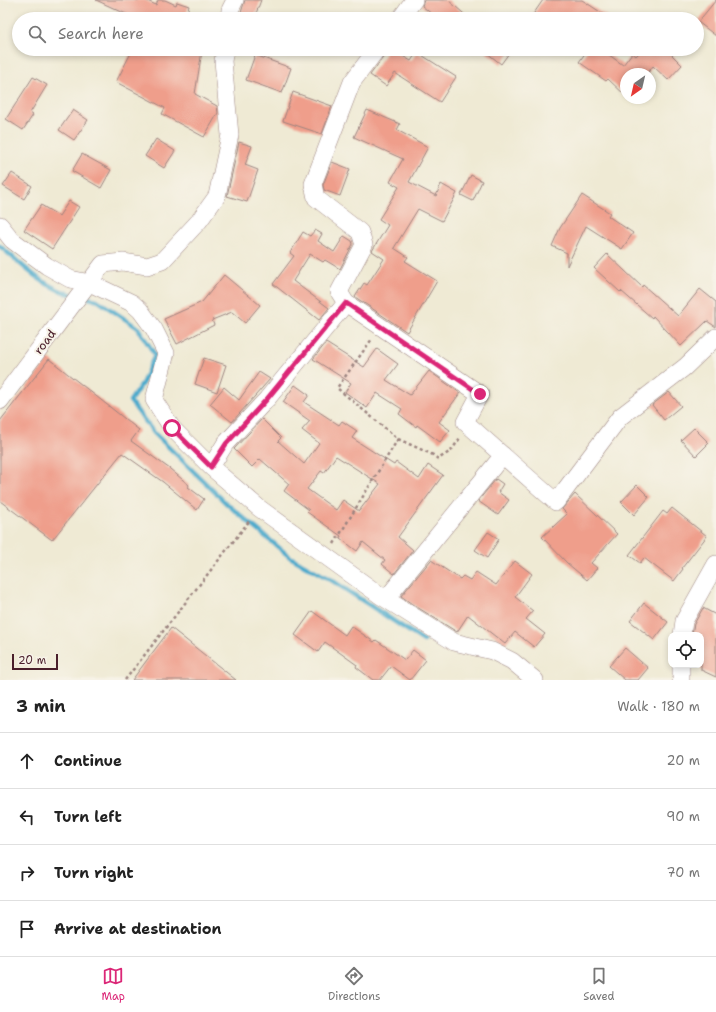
<!DOCTYPE html>
<html lang="en">
<head>
<meta charset="utf-8">
<style>
  :root { --surface:#fff; --page:#f2f2f2; --text:#222; --muted:#767676; --line:#e0e0e0; --accent:#db2777 }
  body { margin:0; font-family:"Shantell Sans",sans-serif; background:var(--page); color:var(--text) }
  .controls { position:absolute; right:12px; bottom:12px; display:grid; overflow:hidden; border-radius:8px; box-shadow:0 2px 6px #0003 }
  .controls button { width:36px; height:36px; display:grid; place-items:center; padding:0; border:0; border-bottom:1px solid var(--line); background:var(--surface); color:var(--text); font:20px sans-serif }
  .compass { position:absolute; left:620px; top:68px; width:36px; height:36px; border-radius:50%; background:var(--surface); box-shadow:0 2px 6px #0003; rotate:214deg }
  .scale { position:absolute; left:12px; bottom:10px; width:46px; box-sizing:border-box; padding-left:4px; border:2px solid #4a1f2b; border-top:0; font-size:11px; line-height:14px; white-space:nowrap; color:#4a1f2b; -webkit-text-stroke:3px #f7f3e8; paint-order:stroke }
  .stop { position:absolute; width:12px; height:12px; margin:-9px; border:3px solid #db2777; border-radius:50%; background:#fff }
  .stop.end { background:#db2777; border-color:#fff; box-shadow:0 1px 4px #0008 }
  .list { margin:0; padding:0; list-style:none }
  h2 { display:flex; justify-content:space-between; align-items:center; height:52px; margin:0; padding:0 16px; font-size:17px }
  h2 small { font-size:13px; font-weight:400; color:var(--muted) }
  .list li { display:grid; grid-template-columns:26px 1fr auto; gap:12px; align-items:center; box-sizing:border-box; height:56px; padding:0 16px; border-top:1px solid var(--line) }
  .list b { display:block; font-size:15px; white-space:nowrap }
  .list em { font-size:13px; font-style:normal; color:var(--muted) }
  .icon { flex:none; width:22px; height:22px; fill:none; stroke:currentColor; stroke-width:2; stroke-linecap:round; stroke-linejoin:round }
  .map { position:relative; flex:none; width:716px; height:680px; overflow:hidden }
  .search { position:absolute; background:var(--surface); box-shadow:0 2px 6px #0003; left:12px; right:12px; top:12px; height:44px; display:flex; align-items:center; gap:10px; box-sizing:border-box; padding:0 14px; border-radius:22px; color:var(--muted); font-size:15px }
  .sheet { height:276px; background:var(--surface) }
  nav { display:flex; justify-content:space-around; align-items:center; box-sizing:border-box; height:56px; border-top:1px solid var(--line); background:var(--surface); font-size:11px; color:var(--muted) }
  nav a { display:grid; justify-items:center; gap:2px }
  nav .on { color:var(--accent) }
  .map>svg:first-child { display:block }
</style>
</head>
<body>
<div class="map">
<svg width="716" height="680" viewBox="0 0 716 680">
  <rect width="100%" height="100%" fill="#f7f3e8"/>
  <filter id="ink" filterUnits="userSpaceOnUse"><feTurbulence type="fractalNoise" baseFrequency=".025" numOctaves="2"/><feDisplacementMap in="SourceGraphic" scale="8" xChannelSelector="R" yChannelSelector="G"/><feConvolveMatrix kernelMatrix="1 2 1 2 8 2 1 2 1" color-interpolation-filters="sRGB"/></filter>
  <filter id="wash" filterUnits="userSpaceOnUse"><feTurbulence type="fractalNoise" baseFrequency=".012" numOctaves="4" result="noise"/><feDisplacementMap in="SourceGraphic" scale="16" xChannelSelector="R" yChannelSelector="G"/><feGaussianBlur stdDeviation="0.9" result="paint"/><feColorMatrix in="noise" values="0 0 0 0 0 0 0 0 0 0 0 0 0 0 0 0 0 1.4 0 .05"/><feComposite in="paint" operator="in"/></filter>
  <g filter="url(#wash)">
    <rect width="100%" height="100%" fill="#efead4"/>
    <g fill="none" stroke-linecap="round" stroke-linejoin="round">
      <path stroke="#4eabcc" stroke-width="4.5" d="M0 246C23 266 44 288 74 295
        M84 297 97 300 138 328 155 355 143 382 130 401 154 433 227 504 290 557 333 581 424 641"/>
    </g>
    <g id="blocks">
      <path fill="#ef9e8b" fill-rule="evenodd" d="M96 0H145L156 5 158 0H165L176 5 177 2 189 6 185 19H137Z
        M245 0H261L254 19H239Z
        M424 0H448L470 19H438L422 6Z
        M543 0H582L611 19H530Z
        M716 0V36L698 22Z
        M133 49H186L202 51 195 94 217 106 218 113 204 137 162 114 165 108 116 82Z
        M387 49H391L411 61 417 52 456 77 440 102 395 73 386 86 370 75 385 55Z
        M482 49H512L501 64Z
        M588 49H601L623 65 632 53 636 56 643 49H666L682 65 668 80 653 66 647 74H626V96L608 79 606 81 579 62Z
        M255 55 291 68 282 93 246 80Z
        M33 77 47 85 30 113 33 115 23 130 6 119Z
        M293 92 332 106 322 134 283 121Z
        M73 110 88 120 74 140 59 130Z
        M367 110 400 124 397 130 428 147 409 182 436 196 441 184 457 193 442 221 418 209 394 248 408 257 405 261 437 281 407 332 355 297 364 283 367 285 384 259 372 251 388 225 379 219 399 187 390 182 403 159 354 137Z
        M156 139 175 151 164 168 145 156Z
        M239 142 252 146 245 165 258 170 247 202 227 196Z
        M82 154 111 170 101 188 72 171Z
        M332 162 350 169 340 196 324 190 323 185Z
        M12 173 32 186 24 199 3 186Z
        M471 175 482 181 473 201 461 195Z
        M582 195 610 213 608 216 633 233 622 249 586 226 567 266V253L552 246 560 228Z
        M69 201 79 207 52 249 24 230 41 205 59 216Z
        M315 230 322 234 318 241 334 252 344 236 352 241 353 244 340 269 325 260 323 262 310 254 293 281 329 308 319 320 273 284 294 256 290 253 303 232 310 236Z
        M607 254 642 287 643 285 678 316 700 289 716 302V327L707 321 681 346 653 316 652 318 621 291 620 292 594 268Z
        M224 275 260 305 245 323 232 312 212 320 214 325 177 344 164 319 202 302Z
        M326 343 364 367 377 349 398 364 386 380 410 395 429 371 460 393 439 422 450 430 440 442 417 425 416 427 399 414 402 409 377 393 367 408 345 392 351 383 313 359Z
        M204 358 226 365 217 392 195 384Z
        M49 359 139 430 131 441 170 469 189 485 188 487 204 499 197 510 163 482 122 453 52 540 0 501V421Z
        M259 372 270 379 232 422 210 404 224 387 239 400Z
        M295 385 309 395 304 402 339 425 342 421 357 431 352 438 394 465 396 462 419 479 428 465 443 475 398 537 413 550 394 574 382 564 385 560 363 542 357 551 340 538 341 536 307 512 309 510 284 491 289 484 260 459 252 467 234 449 262 419 281 438 278 441 304 464 319 443 302 430 310 421 283 402ZM336 456 380 484 359 511 343 500 336 510 307 489 321 471 324 473Z
        M669 392 681 406 664 420 652 405Z
        M694 428 709 443 696 456 681 440Z
        M496 479 503 484 498 492 509 500 498 515 478 501Z
        M637 485 649 497 634 515 621 502Z
        M575 494 617 534 591 563 597 568 587 580 567 563 542 537 567 514 562 509Z
        M672 508 707 536 682 568 683 569 674 581 644 558 640 563 629 555 663 511 667 514Z
        M488 532 499 539 487 558 475 550Z
        M431 560 460 579 463 576 470 580 476 572 496 585 515 561 532 574 515 597 533 611 526 619 545 634 534 647 515 632 505 644 468 615 457 632 412 604 401 596Z
        M644 603 668 622 654 640 630 621Z
        M703 608 716 615V677L701 670V635L692 633 694 624Z
        M312 611 345 635 351 626 374 642 376 640 405 660 413 650 426 660 410 680 391 666 380 680H373L356 667 357 665 325 642 318 652 295 635Z
        M171 628 236 680H132Z
        M625 648 648 668 638 680H625L609 666Z"/>
    </g>
  </g>
  <g filter="url(#ink)">
    <use href="#blocks" fill-opacity="0" stroke="#9c8480" stroke-width="1"/>
    <g fill="none" stroke-linecap="round" stroke-linejoin="round">
      <defs>
        <path id="minor" d="M229 19 230 10 235 0
          M400 19 414 0
          M377 49 352 82 313 184 316 198 360 232 364 245 339 292 346 303 480 394 465 422 556 502 620 417 685 367 716 337
          M0 225 12 240 47 266 70 279 90 283 132 303 140 310 154 329 166 353 154 400 172 428 211 467 259 508 381 596 454 642 492 651 512 661 535 680
          M0 401 103 264 123 262 147 266 162 261 199 221 217 196 230 135 223 61 225 49
          M211 467 225 444 267 399 346 303
          M386 599 503 455
          M682 635 684 621 716 564
          M681 680V665"/>
      </defs>
      <use href="#minor" stroke="#9c8480" stroke-width="18"/>
      <path stroke="#9c8480" stroke-width="2.5" stroke-dasharray="3 3" stroke-linecap="butt" d="M398 439 433 455 438 459 451 451 460 438
        M334 544 398 439 337 388 372 339
        M125 680 250 520"/>
      <use href="#minor" stroke="#fff" stroke-width="17"/>
    </g>
  </g>
  <g fill="none" stroke-linecap="round" stroke-linejoin="round" filter="url(#ink)">
    <path stroke="#db2777" stroke-width="5" d="M172 428 211 467 226 444 267 399 346 303 480 394"/>
  </g>
  <g text-anchor="middle" dominant-baseline="central" stroke-width="4" stroke-linejoin="round" paint-order="stroke">
    <g font-size="12" fill="#4a1f2b" stroke="#f7f3e8">
      <text transform="translate(45 342) rotate(-53)">road</text>
    </g>
  </g>
</svg>
<div class="controls">
<button><svg class="icon" aria-label="locate" viewBox="0 0 24 24"><circle cx="12" cy="12" r="6"/><path d="M12 2v4M12 18v4M2 12h4M18 12h4"/></svg></button>
</div>
<svg class="compass" viewBox="-18 -18 36 36"><path d="M0-13l5 13h-10z" fill="#e53935"/><path d="M0 13l5-13h-10z" fill="#767676"/></svg>
<div class="scale">20 m</div>
<div class="stop" style="left:172px;top:428px"></div>
<div class="stop end" style="left:480px;top:394px"></div>
<div class="search"><svg class="icon" aria-label="search" viewBox="0 0 24 24"><circle cx="10" cy="10" r="6"/><path d="M15 15l6 6"/></svg>Search here</div>
</div>
<section class="sheet">
<h2>3 min<small>Walk · 180 m</small></h2>
<ul class="list">
<li><svg class="icon" aria-label="ahead" viewBox="0 0 24 24"><path d="M12 20V5M6 11l6-6 6 6"/></svg><div><b>Continue</b></div><em>20 m</em></li>
<li><svg class="icon" aria-label="left" viewBox="0 0 24 24"><path d="M17 20v-9H6M10 6l-5 5 5 5"/></svg><div><b>Turn left</b></div><em>90 m</em></li>
<li><svg class="icon" aria-label="right" viewBox="0 0 24 24"><path d="M7 20v-9h11M14 6l5 5-5 5"/></svg><div><b>Turn right</b></div><em>70 m</em></li>
<li><svg class="icon" aria-label="arrive" viewBox="0 0 24 24"><path d="M6 21V4h12l-3 4 3 4H6"/></svg><div><b>Arrive at destination</b></div></li>
</ul>
</section>
<nav>
<a class="on"><svg class="icon" aria-label="map" viewBox="0 0 24 24"><path d="M3 6l6-2 6 2 6-2v14l-6 2-6-2-6 2zM9 4v14M15 6v14"/></svg>Map</a>
<a><svg class="icon" aria-label="directions" viewBox="0 0 24 24"><path d="M12 3l9 9-9 9-9-9zM9 14v-3h6M13 9l2 2-2 2"/></svg>Directions</a>
<a><svg class="icon" aria-label="saved" viewBox="0 0 24 24"><path d="M7 4h10v16l-5-4-5 4z"/></svg>Saved</a>
</nav>
</body>
</html>
